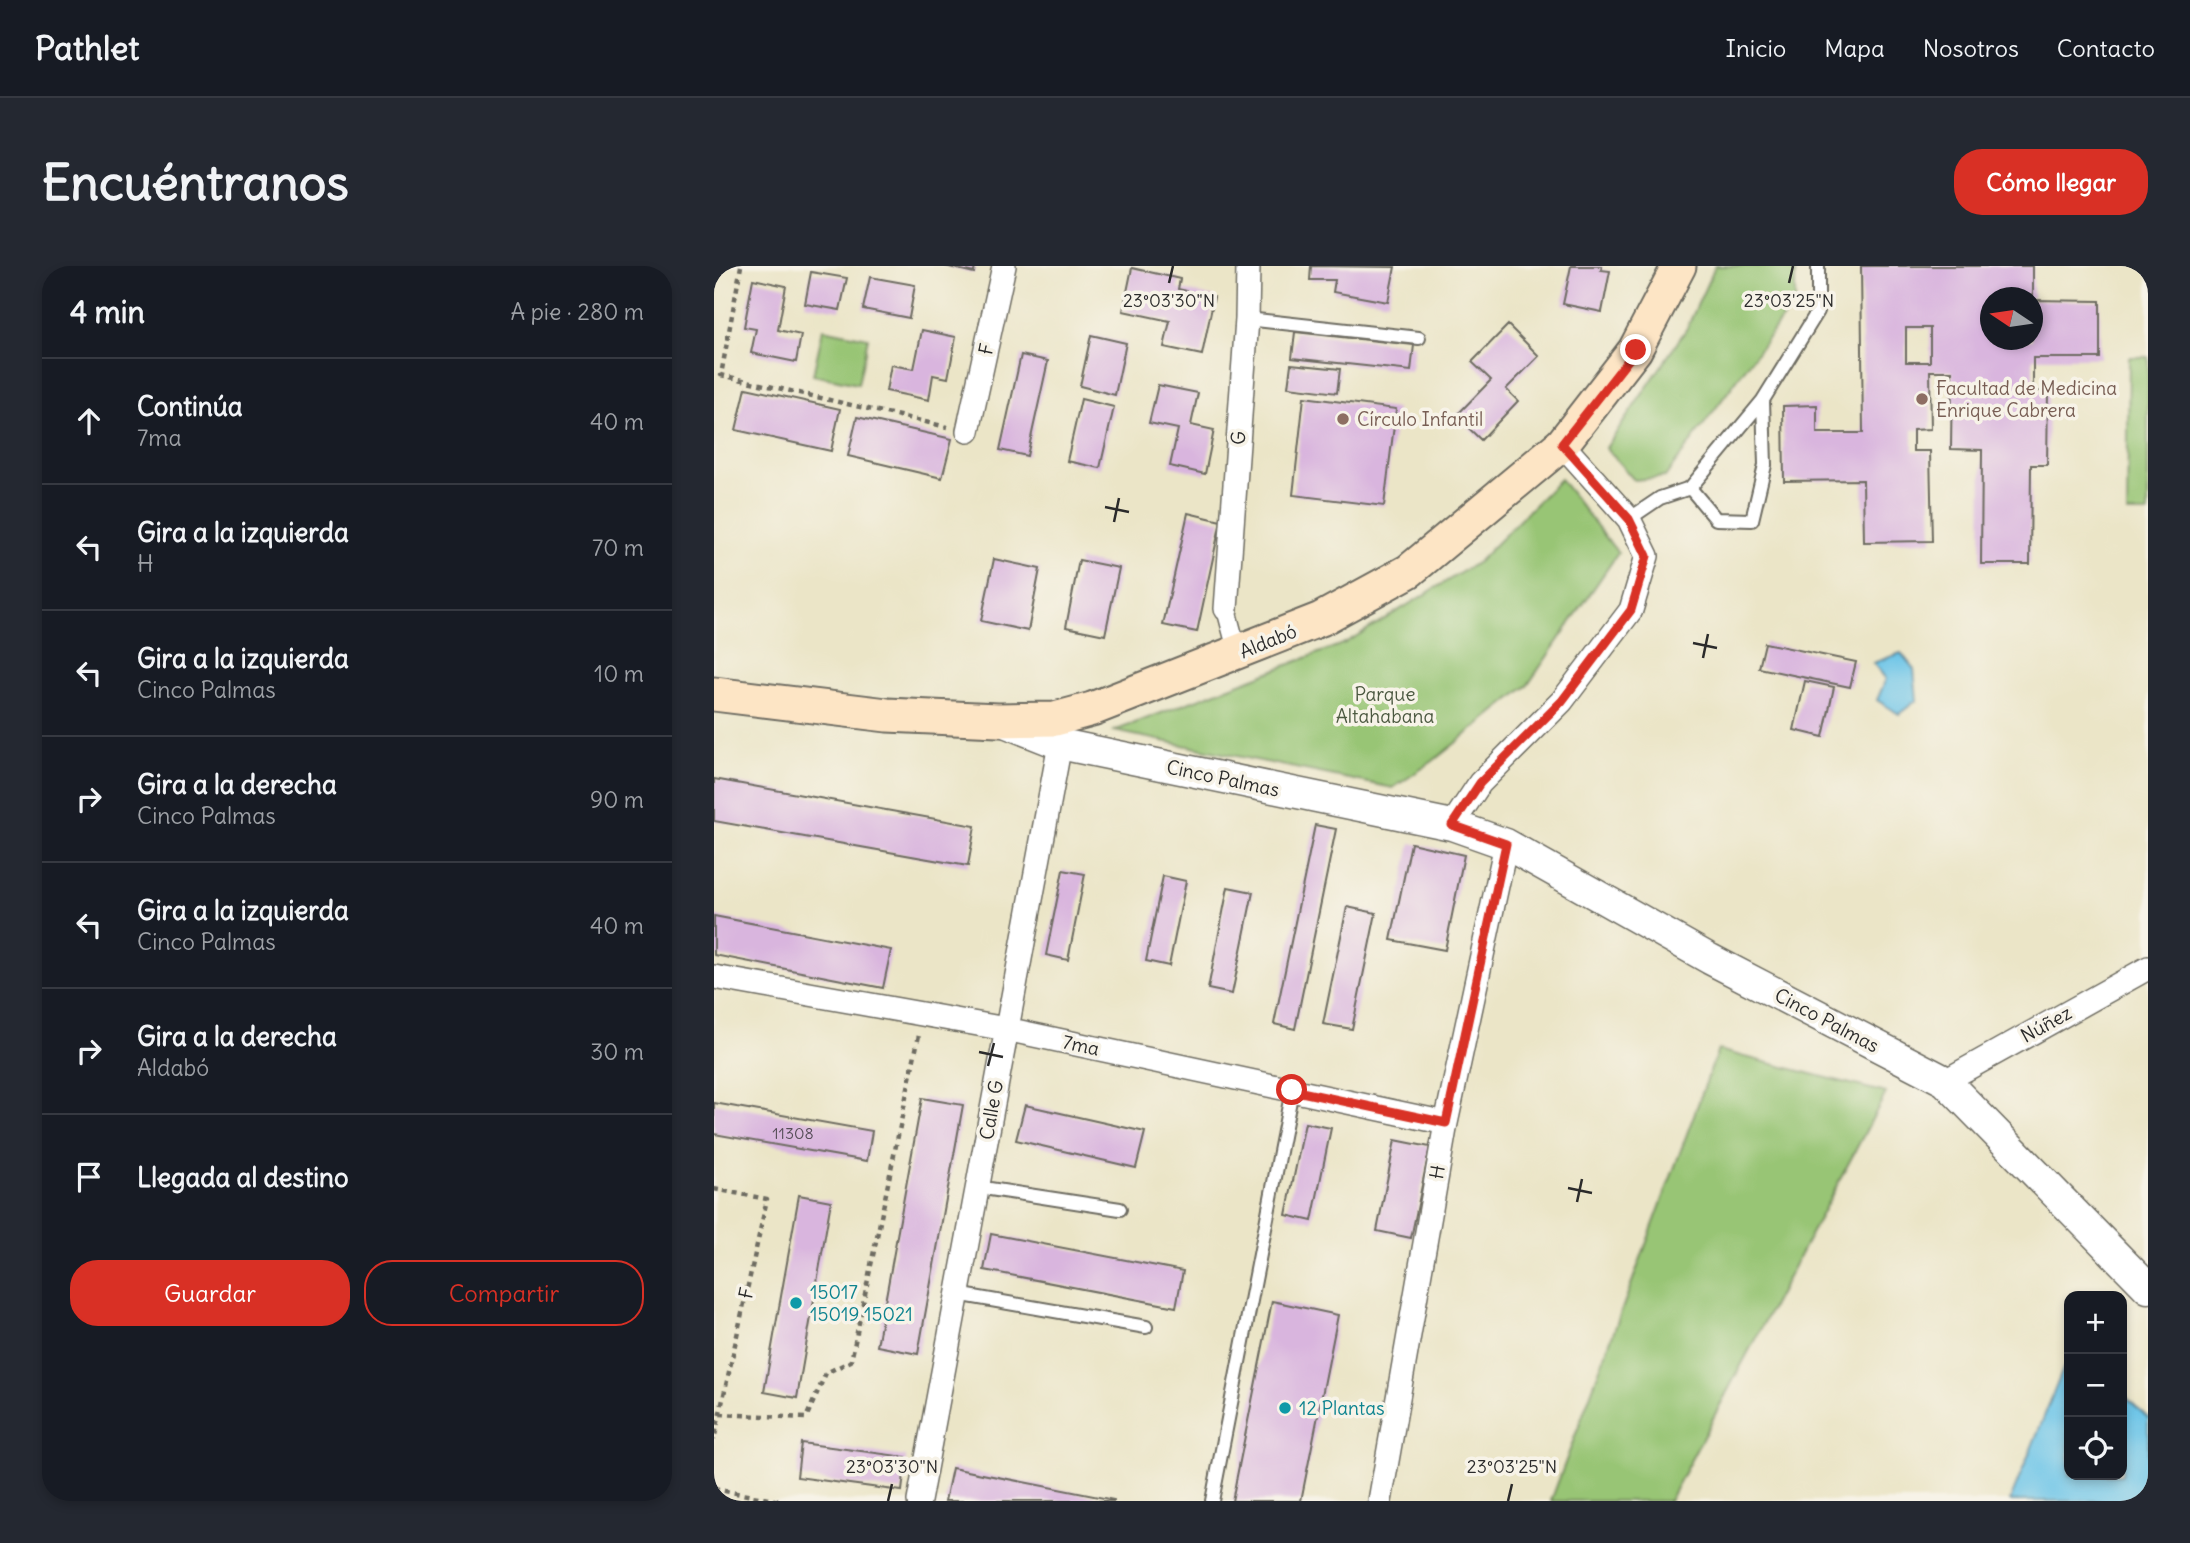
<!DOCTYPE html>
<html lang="es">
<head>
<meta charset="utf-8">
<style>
  :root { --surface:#171b24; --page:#242831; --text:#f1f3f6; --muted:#9ea1a6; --line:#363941; --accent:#d93025 }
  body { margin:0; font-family:Delius,sans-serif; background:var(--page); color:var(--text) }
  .controls { position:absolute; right:21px; bottom:21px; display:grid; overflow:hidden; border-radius:14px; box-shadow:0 4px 10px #0003 }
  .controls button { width:63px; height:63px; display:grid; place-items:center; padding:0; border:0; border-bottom:2px solid var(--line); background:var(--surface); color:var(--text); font:35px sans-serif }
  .compass { position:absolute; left:1266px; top:21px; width:63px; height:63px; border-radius:50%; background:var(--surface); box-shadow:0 4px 10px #0003; rotate:283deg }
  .stop { position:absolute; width:21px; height:21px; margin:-16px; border:5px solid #d93025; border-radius:50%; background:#fff }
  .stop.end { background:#d93025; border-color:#fff; box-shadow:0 2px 7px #0008 }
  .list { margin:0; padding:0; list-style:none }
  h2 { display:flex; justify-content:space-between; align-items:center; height:91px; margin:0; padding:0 28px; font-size:30px }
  h2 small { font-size:23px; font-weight:400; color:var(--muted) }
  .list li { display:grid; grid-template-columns:46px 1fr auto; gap:21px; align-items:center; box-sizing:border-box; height:126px; padding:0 28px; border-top:2px solid var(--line) }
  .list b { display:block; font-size:26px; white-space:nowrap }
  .list p { margin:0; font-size:23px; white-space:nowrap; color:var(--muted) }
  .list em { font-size:23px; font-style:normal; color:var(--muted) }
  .actions { display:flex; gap:14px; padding:21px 28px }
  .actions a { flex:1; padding:16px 0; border:2px solid var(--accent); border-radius:28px; text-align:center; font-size:24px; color:var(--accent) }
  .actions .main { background:var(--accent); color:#fff }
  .icon { flex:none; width:38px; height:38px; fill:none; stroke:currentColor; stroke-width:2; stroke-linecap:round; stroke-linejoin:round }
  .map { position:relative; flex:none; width:1434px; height:1235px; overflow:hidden; border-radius:28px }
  header { display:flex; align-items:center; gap:42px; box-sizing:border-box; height:98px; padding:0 35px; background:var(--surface); border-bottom:2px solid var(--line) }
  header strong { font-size:33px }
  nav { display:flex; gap:38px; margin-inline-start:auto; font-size:24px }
  .intro { display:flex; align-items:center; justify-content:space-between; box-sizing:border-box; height:168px; padding:0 42px }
  h1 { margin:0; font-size:49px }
  .button { padding:18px 32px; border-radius:28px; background:var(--accent); color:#fff; font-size:24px; font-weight:700 }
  main { display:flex; gap:42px; padding:0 42px }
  aside { flex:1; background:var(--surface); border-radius:28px; box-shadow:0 4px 10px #0003 }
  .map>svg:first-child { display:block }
</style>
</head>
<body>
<header>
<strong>Pathlet</strong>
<nav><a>Inicio</a><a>Mapa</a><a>Nosotros</a><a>Contacto</a></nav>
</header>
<div class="intro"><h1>Encuéntranos</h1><a class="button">Cómo llegar</a></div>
<main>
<aside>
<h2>4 min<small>A pie · 280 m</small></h2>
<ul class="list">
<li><svg class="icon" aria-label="ahead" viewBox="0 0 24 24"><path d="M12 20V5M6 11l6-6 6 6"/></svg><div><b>Continúa</b><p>7ma</p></div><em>40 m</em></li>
<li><svg class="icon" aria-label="left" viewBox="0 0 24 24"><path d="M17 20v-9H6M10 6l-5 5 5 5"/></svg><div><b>Gira a la izquierda</b><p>H</p></div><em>70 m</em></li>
<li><svg class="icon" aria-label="left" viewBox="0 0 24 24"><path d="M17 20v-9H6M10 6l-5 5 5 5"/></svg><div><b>Gira a la izquierda</b><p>Cinco Palmas</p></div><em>10 m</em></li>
<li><svg class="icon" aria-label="right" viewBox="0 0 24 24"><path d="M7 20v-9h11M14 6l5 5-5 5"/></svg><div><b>Gira a la derecha</b><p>Cinco Palmas</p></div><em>90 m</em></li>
<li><svg class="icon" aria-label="left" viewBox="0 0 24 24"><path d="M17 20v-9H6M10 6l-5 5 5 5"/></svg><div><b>Gira a la izquierda</b><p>Cinco Palmas</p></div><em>40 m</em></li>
<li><svg class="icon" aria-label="right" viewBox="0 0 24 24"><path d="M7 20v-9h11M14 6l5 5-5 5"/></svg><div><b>Gira a la derecha</b><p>Aldabó</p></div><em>30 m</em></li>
<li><svg class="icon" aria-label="arrive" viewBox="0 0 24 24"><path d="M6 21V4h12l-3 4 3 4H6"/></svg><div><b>Llegada al destino</b></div></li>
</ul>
<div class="actions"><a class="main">Guardar</a><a>Compartir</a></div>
</aside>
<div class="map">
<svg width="1434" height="1235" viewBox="0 0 1434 1235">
  <rect width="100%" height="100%" fill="#f7f3e8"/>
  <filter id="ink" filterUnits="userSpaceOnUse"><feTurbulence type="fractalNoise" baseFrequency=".0143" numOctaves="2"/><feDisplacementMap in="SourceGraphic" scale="14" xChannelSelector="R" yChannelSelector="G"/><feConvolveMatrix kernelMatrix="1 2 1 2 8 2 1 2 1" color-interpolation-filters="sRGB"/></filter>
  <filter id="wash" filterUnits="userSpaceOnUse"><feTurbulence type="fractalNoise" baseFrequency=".00686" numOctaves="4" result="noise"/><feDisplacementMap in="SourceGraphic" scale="28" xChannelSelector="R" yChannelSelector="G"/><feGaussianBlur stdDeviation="1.57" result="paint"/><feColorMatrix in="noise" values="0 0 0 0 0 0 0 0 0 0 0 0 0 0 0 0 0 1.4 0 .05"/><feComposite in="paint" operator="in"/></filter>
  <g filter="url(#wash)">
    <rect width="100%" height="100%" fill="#ebe5c7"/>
    <path fill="#98c574" stroke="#627850" stroke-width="2" d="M1001 0H1081V35L951 211 920 214 892 182 973 62Z
      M109 63 154 72 144 118 99 109Z
      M1415 91H1434V247H1413Z
      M846 213 904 287 813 420 719 495 679 522 400 465 631 377 764 296Z
      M1004 784 1172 827 955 1235H837Z"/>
    <path fill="#6ac4e8" stroke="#4a788a" stroke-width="2" d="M1187 387 1200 403 1203 434 1185 448 1163 434 1172 413 1159 397Z
      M1350 1101 1355 1103V1209H1408V1127L1434 1152V1235H1296Z"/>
    <g id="blocks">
      <path fill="#d9b5de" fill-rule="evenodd" d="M231 0H261L260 7Z
        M597 0 681 1 674 36 619 26 621 14H596Z
        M857 0H888L887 4 896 5 888 46 849 38Z
        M1147 0H1319V32H1276V74H1318V34L1386 35V92H1319V125H1334L1333 199H1317L1316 298H1267L1268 184 1237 183 1238 105H1216L1217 163 1199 164V185H1216L1218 275 1150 276 1149 214 1070 215 1069 140 1103 139V167H1149ZM1192 62H1216V96H1192Z
        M418 2 466 13 464 23 500 31 488 89 450 81 456 55 409 45Z
        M97 6 133 12 126 44 91 38Z
        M156 11 201 19 195 52 149 43Z
        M39 13 72 20 64 64 87 69 82 96 37 87 42 63 30 61Z
        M794 59 825 90 792 123 804 135 767 174 742 150 777 114 758 96Z
        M208 64 242 71 234 112 219 109 215 134 172 125 177 99 200 103Z
        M581 66 700 79 697 105 578 92Z
        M377 69 412 77 401 129 366 120Z
        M307 89 334 95 313 190 286 184Z
        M577 98 626 103 623 127 574 121Z
        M444 119 484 127 477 159 500 164 491 208 456 200 464 163 435 157Z
        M32 122 126 143 117 185 22 164Z
        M590 131 682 143 670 240 579 229Z
        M367 133 400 141 386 202 353 195Z
        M143 151 238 173 228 212 134 190Z
        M474 247 507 255 483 366 449 359Z
        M280 293 326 303 314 365 267 355Z
        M365 294 405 302 391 369 352 361Z
        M1051 377 1142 396 1136 421 1045 402Z
        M1091 415 1120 421 1109 471 1080 464Z
        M0 513 261 560 254 600 0 555Z
        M601 559 622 563 581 763 560 758Z
        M697 577 750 589 731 684 677 674Z
        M349 604 371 608 354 694 332 689Z
        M449 610 472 615 455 700 432 695Z
        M514 621 539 626 518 728 494 723Z
        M633 641 662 647 638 763 609 758Z
        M0 650 177 684 169 722 0 689Z
        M208 832 249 839 204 1088 163 1080Z
        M0 837 158 865 153 895 0 868Z
        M311 839 431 866 422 902 302 874Z
        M591 857 617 862 598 955 572 949Z
        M681 874 716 881 697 972 663 965Z
        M85 929 117 935 83 1132 50 1126Z
        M277 968 469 1005 462 1041 270 1004Z
        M558 1035 624 1049 587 1235H518Z
        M87 1177 192 1191 188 1225 83 1211Z
        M238 1202 400 1234V1235H231Z"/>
    </g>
  </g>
  <g filter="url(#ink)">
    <use href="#blocks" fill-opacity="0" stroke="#6e6c62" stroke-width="2"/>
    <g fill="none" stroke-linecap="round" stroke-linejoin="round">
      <defs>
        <path id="service" d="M533 53 705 72
          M1049 134 1104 45V0
          M915 253 946 232 976 222 1002 253 1038 254 1051 199 1049 134 976 222
          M263 921 406 943
          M243 1028 432 1061
          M498 1235 578 824"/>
        <path id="pedestrian" d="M512 343 524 388"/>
        <path id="minor" d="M254 165 290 0
          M512 343 533 53 534 0
          M738 559 766 517 848 435 917 344 933 290 915 253 848 178
          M0 711 292 763 732 857
          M1231 815 1434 702
          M205 1235 346 478 343 464
          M666 1235 732 857 792 578"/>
        <path id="tertiary" d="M288 455 346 478 738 559 792 578 996 693 1231 815 1434 1022"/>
        <path id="secondary" d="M0 428 173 449 284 454 341 453 378 443 607 353 695 305 848 178 921 84 965 0"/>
      </defs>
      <use href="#service" stroke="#6e6c62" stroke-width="16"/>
      <use href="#pedestrian" stroke="#6e6c62" stroke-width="21"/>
      <use href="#minor" stroke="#6e6c62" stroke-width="26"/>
      <use href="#tertiary" stroke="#6e6c62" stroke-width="33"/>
      <use href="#secondary" stroke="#6e6c62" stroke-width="37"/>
      <path stroke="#6e6c62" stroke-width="4.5" stroke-dasharray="5 5" stroke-linecap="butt" d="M27 0 7 109 233 161
        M0 923 53 933 0 1174
        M6 1148 92 1152 112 1107 137 1095 205 769
        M0 1223 66 1235"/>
      <use href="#service" stroke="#fff" stroke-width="12"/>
      <use href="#pedestrian" stroke="#fff" stroke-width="18"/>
      <use href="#minor" stroke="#fff" stroke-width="23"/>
      <use href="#tertiary" stroke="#fff" stroke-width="30"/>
      <use href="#secondary" stroke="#fde5c5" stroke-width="33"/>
    </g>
  </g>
  <g fill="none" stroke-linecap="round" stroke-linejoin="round" filter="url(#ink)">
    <path stroke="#d93025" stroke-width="9" d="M578 824 732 857 792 578 738 559 766 517 848 435 917 344 933 290 915 253 848 178 922 84"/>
  </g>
  <path fill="none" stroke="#2b2b2b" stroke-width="2.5" d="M455 17 459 0M1075 17 1079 0M391 241 415 246M400 256 405 232M979 377 1003 382M989 392 994 368M265 786 289 791M274 800 280 777M854 922 878 927M863 936 868 913M174 1235 178 1218M794 1235 798 1218"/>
  <g fill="#8d6e63" stroke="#f7f3e8" stroke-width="2.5">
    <circle cx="1208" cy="133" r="7"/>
    <circle cx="629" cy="153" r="7"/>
  </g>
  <g fill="#0f9aa8" stroke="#f7f3e8" stroke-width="2.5">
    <circle cx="82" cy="1037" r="7"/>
    <circle cx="571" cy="1142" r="7"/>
  </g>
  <g text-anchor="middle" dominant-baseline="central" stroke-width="7" stroke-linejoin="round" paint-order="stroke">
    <g font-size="16" fill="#564e58">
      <text x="79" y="867">11308</text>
    </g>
    <g font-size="19" fill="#2b2b2b" stroke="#f7f3e8">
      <text transform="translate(272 83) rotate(-78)">F</text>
      <text transform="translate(524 172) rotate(-86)">G</text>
      <text transform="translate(554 375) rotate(-22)">Aldabó</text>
      <text transform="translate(509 512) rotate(12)">Cinco Palmas</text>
      <text transform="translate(1113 754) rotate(28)">Cinco Palmas</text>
      <text transform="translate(1332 758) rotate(-29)">Núñez</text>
      <text transform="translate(367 779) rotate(12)">7ma</text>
      <text transform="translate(277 844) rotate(-80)">Calle G</text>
      <text transform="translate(723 906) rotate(-80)">H</text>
      <text transform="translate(32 1027) rotate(-78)">F</text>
    </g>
    <g font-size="19" fill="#785e54" stroke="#f7f3e8" text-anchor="start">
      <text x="1222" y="122">Facultad de Medicina<tspan x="1222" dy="22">Enrique Cabrera</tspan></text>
      <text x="643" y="153">Círculo Infantil</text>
    </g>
    <g font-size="19" fill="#4c5941" stroke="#f7f3e8">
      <text x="671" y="428">Parque<tspan x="671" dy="22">Altahabana</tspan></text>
    </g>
    <g font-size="19" fill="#0d838f" stroke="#f7f3e8" text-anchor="start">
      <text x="96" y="1026">15017<tspan x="96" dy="22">15019 15021</tspan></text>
      <text x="585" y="1142">12 Plantas</text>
    </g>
  </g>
  <g font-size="18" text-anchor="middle" fill="#2b2b2b" stroke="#f7f3e8" stroke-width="7" stroke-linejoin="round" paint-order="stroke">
    <text x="455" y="41">23°03'30"N</text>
    <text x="1075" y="41">23°03'25"N</text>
    <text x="178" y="1207">23°03'30"N</text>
    <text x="798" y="1207">23°03'25"N</text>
  </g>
</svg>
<div class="controls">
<button>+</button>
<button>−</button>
<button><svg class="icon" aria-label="locate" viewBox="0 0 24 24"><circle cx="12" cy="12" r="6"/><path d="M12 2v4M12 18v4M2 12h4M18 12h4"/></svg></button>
</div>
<svg class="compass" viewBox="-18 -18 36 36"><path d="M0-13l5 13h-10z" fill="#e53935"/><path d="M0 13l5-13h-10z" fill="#9ea1a6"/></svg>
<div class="stop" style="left:578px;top:824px"></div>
<div class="stop end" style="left:922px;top:84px"></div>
</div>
</main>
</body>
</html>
